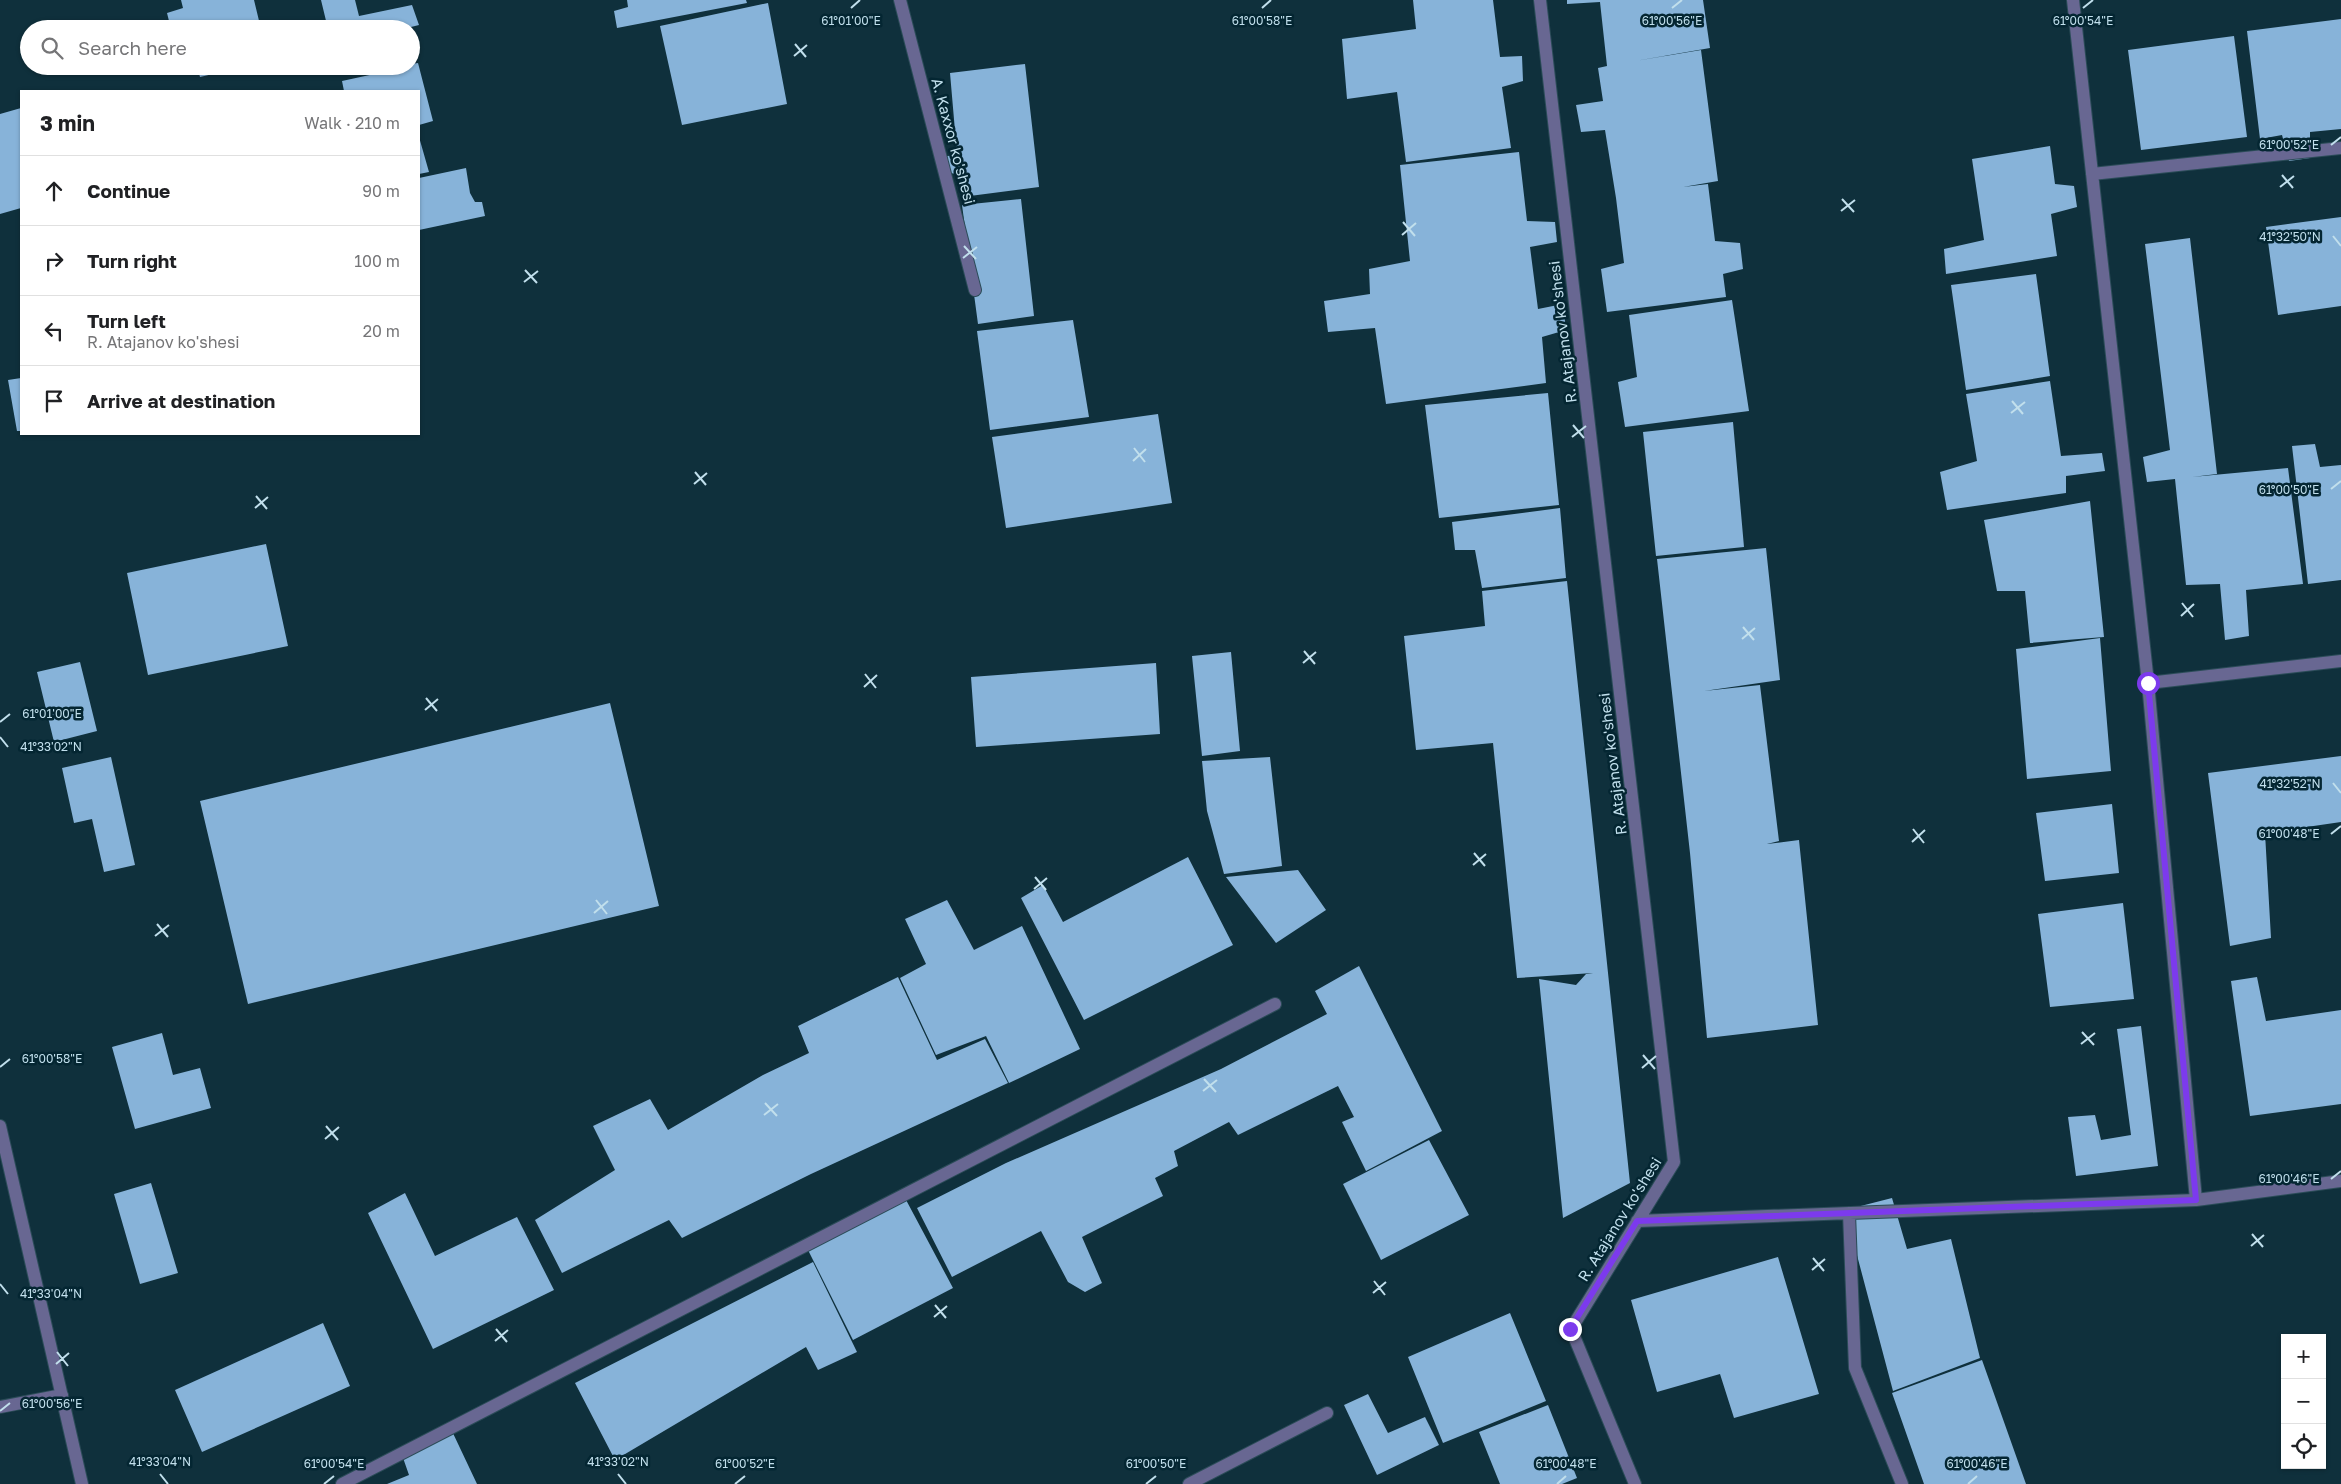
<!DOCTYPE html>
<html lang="en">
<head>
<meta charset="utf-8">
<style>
  :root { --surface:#fff; --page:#f2f2f2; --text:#202124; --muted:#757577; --line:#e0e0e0 }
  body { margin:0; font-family:"Golos Text",sans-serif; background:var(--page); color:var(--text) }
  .controls { position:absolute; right:15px; bottom:15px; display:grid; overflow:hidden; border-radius:0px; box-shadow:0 1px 4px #0004 }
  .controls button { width:45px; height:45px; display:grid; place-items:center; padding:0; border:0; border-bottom:1px solid var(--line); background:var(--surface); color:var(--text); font:25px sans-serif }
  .stop { position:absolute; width:15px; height:15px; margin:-11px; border:4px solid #7c3aed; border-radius:50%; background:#fff }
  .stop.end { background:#7c3aed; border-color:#fff; box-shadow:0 1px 5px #0008 }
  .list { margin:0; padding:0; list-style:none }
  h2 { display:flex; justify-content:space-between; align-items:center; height:65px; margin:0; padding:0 20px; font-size:21px }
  h2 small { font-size:16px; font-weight:400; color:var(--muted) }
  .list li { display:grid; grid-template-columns:32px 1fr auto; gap:15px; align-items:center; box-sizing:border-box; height:70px; padding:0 20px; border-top:1px solid var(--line) }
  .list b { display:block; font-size:19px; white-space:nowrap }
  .list p { margin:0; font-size:16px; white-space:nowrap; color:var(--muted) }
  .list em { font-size:16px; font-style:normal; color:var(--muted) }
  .icon { flex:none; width:28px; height:28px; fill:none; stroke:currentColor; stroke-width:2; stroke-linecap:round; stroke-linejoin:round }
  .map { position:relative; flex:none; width:2341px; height:1484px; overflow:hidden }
  .search { position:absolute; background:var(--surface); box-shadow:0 1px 4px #0004; left:20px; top:20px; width:400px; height:55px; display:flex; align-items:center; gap:12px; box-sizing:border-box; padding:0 18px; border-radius:28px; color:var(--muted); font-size:19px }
  .panel { position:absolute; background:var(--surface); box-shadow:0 1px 4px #0004; left:20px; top:90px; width:400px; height:345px; border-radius:0px }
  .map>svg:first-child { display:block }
</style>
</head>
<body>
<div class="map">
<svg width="2341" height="1484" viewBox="0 0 2341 1484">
  <rect width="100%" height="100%" fill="#0f303c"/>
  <path fill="#87b3d9" d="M181 0H254L261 29H171L167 13 183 8Z
    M321 0H355L359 16 412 5 419 25 403 29H328Z
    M627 0H746L747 3 617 28 614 11 628 7Z
    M1413 0H1493L1500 57 1522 56 1523 81 1502 87 1511 148 1406 162 1397 92 1347 99 1342 39 1416 29Z
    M1567 0H1703L1710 48 1635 61 1701 50 1718 181 1683 187 1708 184 1715 241 1740 243 1743 269 1723 274 1726 297 1607 312 1601 269 1624 263 1616 198 1605 130 1581 132 1576 105 1603 101 1598 68 1607 66 1600 2 1567 4Z
    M768 3 787 104 682 125 660 26Z
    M2341 19V129L2310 132V158L2289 161 2282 135 2260 139 2247 31Z
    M2234 36 2247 137 2141 150 2128 50Z
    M418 63 433 121 419 125V91H344L342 81 411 66V64Z
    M1025 64 1039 187 962 197 959 174 938 172 939 158 957 154 950 73Z
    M197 66H243V67L200 77Z
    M21 108V208L0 214V114Z
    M419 137 429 172 419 174Z
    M2050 146 2055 184 2074 186 2077 207 2051 214 2057 256 1946 274 1944 249 1984 240 1972 159Z
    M1519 152 1527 221 1555 222 1557 242 1530 247 1538 309 1563 304 1566 330 1542 337 1546 383 1386 404 1375 328 1328 332 1324 301 1370 294 1369 269 1410 261 1400 165Z
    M466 168 470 193 475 202H482L485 216 419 230V178Z
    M1021 199 1034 316 978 324 962 205Z
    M2341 217V306L2278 315 2266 227Z
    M2190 238 2217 474 2192 477 2288 468 2303 584 2246 590 2249 636 2225 640 2220 584 2186 585 2175 479 2147 482 2143 457 2170 450 2145 244Z
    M2036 274 2050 376 1966 390 1951 285Z
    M1732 300 1749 411 1625 427 1618 382 1637 377 1629 315Z
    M1073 320 1089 417 990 430 977 331Z
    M21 378V431H17L8 380Z
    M2050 381 2061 456 2102 453 2105 471 2066 476V493L1947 510 1940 472 1977 461 1966 394Z
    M1548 393 1559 505 1439 518 1425 405Z
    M1158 414 1172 503 1006 528 992 437Z
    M1733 422 1744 547 1656 556 1643 432Z
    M2315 444 2320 467 2341 465V580L2308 584 2292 446Z
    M2090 501 2104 637 2030 643 2025 591H1997L1984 520Z
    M1560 508 1566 578 1482 588 1475 550H1455L1452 522Z
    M266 544 288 646 148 675 127 573Z
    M1766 548 1780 680 1704 691 1760 685 1779 841 1767 844 1799 840 1818 1025 1707 1038 1690 853 1657 559Z
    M1567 581 1630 1183 1563 1218 1539 979 1576 985 1586 974 1593 973 1517 978 1493 743 1416 750 1404 636 1485 626 1482 591Z
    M2100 638 2111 771 2027 779 2016 649Z
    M1231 652 1240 751 1202 756 1192 656Z
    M80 662 97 731 54 742 37 672Z
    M1156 663 1160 734 976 747 971 677Z
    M610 703 659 906 248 1004 200 801Z
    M2341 756V822L2265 833 2271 938 2230 946 2208 773Z
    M111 757 135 865 104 872 92 819 74 823 62 768Z
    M1270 757 1282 866 1224 874 1207 811 1202 761Z
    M2112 804 2119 873 2045 881 2036 813Z
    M1188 857 1233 945 1084 1020 1021 898 1043 885 1063 922Z
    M1298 870 1326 910 1276 943 1226 877Z
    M947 900 974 950 1022 926 1080 1049 1009 1083 986 1036 936 1055 900 978 926 964 905 919Z
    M2123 903 2134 999 2050 1007 2038 914Z
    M1359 966 1442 1131 1366 1171 1342 1122 1354 1117 1338 1086 1238 1135 1229 1122 1174 1151 1178 1166 1155 1178 1163 1196 1082 1237 1102 1283 1085 1292 1068 1282 1041 1231 952 1277 917 1208 1006 1163 1221 1069 1327 1014 1315 991Z
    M898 977 937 1060 985 1039 1008 1083 811 1174 682 1238 669 1220 562 1273 535 1220 615 1170 593 1126 650 1099 668 1130 763 1075 809 1053 798 1026Z
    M2257 977 2266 1021 2341 1010V1104L2250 1116 2231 981Z
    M2141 1026 2158 1166 2076 1176 2068 1117 2095 1115 2101 1140 2131 1135 2117 1029Z
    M162 1033 173 1075 200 1068 211 1108 135 1129 112 1047Z
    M1429 1140 1469 1215 1381 1260 1343 1184Z
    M151 1183 178 1273 140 1284 114 1194Z
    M405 1193 435 1256 517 1217 554 1290 433 1349 368 1213Z
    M905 1198 953 1288 853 1340 806 1246Z
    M1892 1198 1907 1249 1951 1239 1980 1358 1893 1391 1845 1210Z
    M1778 1257 1819 1394 1734 1418 1720 1374 1657 1392 1631 1300Z
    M813 1262 857 1352 818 1370 806 1347 615 1460 575 1383Z
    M1510 1313 1546 1401 1443 1443 1408 1357Z
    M323 1323 350 1386 202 1452 175 1390Z
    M1982 1360 2026 1484H1924L1892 1393Z
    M1368 1394 1388 1433 1425 1417 1439 1445 1377 1475 1344 1405Z
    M1548 1405 1577 1478 1562 1484H1500L1479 1432Z
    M451 1429 477 1484H387L409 1475 402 1455Z"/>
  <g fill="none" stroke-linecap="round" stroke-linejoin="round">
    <defs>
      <path id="minor" d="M900 0 975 290
        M1540 0 1674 1162 1571 1329 1635 1484
        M2073 0 2148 683 2196 1200
        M2092 174 2341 148
        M2148 683 2341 661
        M0 1126 82 1484
        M1849 1213 1855 1368 1902 1484
        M1637 1221 2196 1200 2341 1181
        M0 1407 62 1395
        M342 1484 1275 1004
        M1189 1484 1327 1413"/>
    </defs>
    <use href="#minor" stroke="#2b4c58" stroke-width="14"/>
    <use href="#minor" stroke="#686792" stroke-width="12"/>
  </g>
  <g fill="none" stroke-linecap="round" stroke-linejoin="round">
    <path stroke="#7c3aed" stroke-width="6" d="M1570 1329 1637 1221 2196 1200 2148 683"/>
  </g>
  <path fill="none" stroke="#c1dfec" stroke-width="2" d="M851 8 860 0M1262 8 1271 0M1672 8 1682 0M2083 8 2093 0M795 44 806 57M794 56 807 45M2331 145 2341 137M2282 175 2293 188M2280 187 2294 176M1842 199 1854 212M1841 211 1855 200M1403 222 1415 236M1402 235 1416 223M2333 236 2341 246M964 246 976 259M963 258 977 247M525 270 537 283M524 282 538 271M2012 401 2023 414M2011 413 2025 402M1573 425 1584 438M1572 437 1586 426M1134 448 1145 462M1133 461 1146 449M695 472 706 485M694 484 707 473M2331 489 2341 481M256 496 267 509M255 508 268 497M2182 603 2193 617M2181 616 2194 604M1743 627 1754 640M1742 639 1755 628M1304 651 1315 664M1303 663 1316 652M865 674 876 688M864 687 877 675M426 698 437 711M425 710 438 699M0 722 10 714M0 737 8 747M2333 783 2341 793M1913 829 1924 843M2331 834 2341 826M1912 842 1925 830M1474 853 1485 866M1473 865 1486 854M1035 877 1046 890M1034 889 1047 878M596 900 607 914M594 913 608 901M157 924 168 937M155 936 169 925M2082 1032 2094 1045M2081 1044 2095 1033M1643 1055 1655 1069M0 1067 10 1059M1642 1068 1656 1056M1204 1079 1216 1092M1203 1091 1217 1080M765 1103 777 1116M764 1115 778 1104M326 1126 338 1140M325 1139 339 1127M2331 1179 2341 1171M2252 1234 2263 1247M2251 1246 2264 1235M1813 1258 1824 1271M1812 1270 1825 1259M1374 1281 1385 1295M0 1284 8 1294M1373 1293 1386 1282M935 1305 946 1318M934 1317 947 1306M496 1329 507 1342M495 1341 508 1330M57 1352 68 1366M56 1364 69 1353M0 1411 10 1403M160 1474 168 1484M618 1474 626 1484M324 1484 334 1476M735 1484 745 1476M1146 1484 1156 1476M1557 1484 1566 1476M1968 1484 1977 1476"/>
  <g text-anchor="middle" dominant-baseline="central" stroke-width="5" stroke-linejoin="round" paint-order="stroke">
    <g font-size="15" fill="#c1dfec" stroke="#042632">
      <text transform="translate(954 141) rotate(75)">A. Kaxxor ko'shesi</text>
      <text transform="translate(1562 332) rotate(-97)">R. Atajanov ko'shesi</text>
      <text transform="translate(1612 764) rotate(-97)">R. Atajanov ko'shesi</text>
      <text transform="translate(1619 1219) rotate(-58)">R. Atajanov ko'shesi</text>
    </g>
  </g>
  <g font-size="12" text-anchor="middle" fill="#c1dfec" stroke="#042632" stroke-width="5" stroke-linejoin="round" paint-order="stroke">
    <text x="1672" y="25">61°00'56"E</text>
    <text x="851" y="25">61°01'00"E</text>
    <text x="1262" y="25">61°00'58"E</text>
    <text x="2083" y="25">61°00'54"E</text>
    <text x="2289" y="149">61°00'52"E</text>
    <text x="2290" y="241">41°32'50"N</text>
    <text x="2289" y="494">61°00'50"E</text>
    <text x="52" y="718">61°01'00"E</text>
    <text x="51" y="751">41°33'02"N</text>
    <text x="2290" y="788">41°32'52"N</text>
    <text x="2289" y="838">61°00'48"E</text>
    <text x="52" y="1063">61°00'58"E</text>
    <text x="2289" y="1183">61°00'46"E</text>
    <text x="51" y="1298">41°33'04"N</text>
    <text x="52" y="1408">61°00'56"E</text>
    <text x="160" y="1466">41°33'04"N</text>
    <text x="618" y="1466">41°33'02"N</text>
    <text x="334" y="1468">61°00'54"E</text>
    <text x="745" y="1468">61°00'52"E</text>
    <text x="1156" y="1468">61°00'50"E</text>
    <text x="1566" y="1468">61°00'48"E</text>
    <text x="1977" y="1468">61°00'46"E</text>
  </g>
</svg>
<div class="controls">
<button>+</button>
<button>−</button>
<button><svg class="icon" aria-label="locate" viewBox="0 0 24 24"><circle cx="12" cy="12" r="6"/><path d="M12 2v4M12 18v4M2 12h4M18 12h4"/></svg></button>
</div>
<div class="stop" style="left:2148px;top:683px"></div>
<div class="stop end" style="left:1570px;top:1329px"></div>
<div class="search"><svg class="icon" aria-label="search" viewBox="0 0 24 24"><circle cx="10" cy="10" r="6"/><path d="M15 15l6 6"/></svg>Search here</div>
<section class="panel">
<h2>3 min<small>Walk · 210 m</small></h2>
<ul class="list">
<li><svg class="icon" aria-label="ahead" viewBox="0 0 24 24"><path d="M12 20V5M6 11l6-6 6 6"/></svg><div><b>Continue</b></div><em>90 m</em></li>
<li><svg class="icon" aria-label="right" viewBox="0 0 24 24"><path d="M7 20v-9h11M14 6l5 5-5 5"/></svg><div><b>Turn right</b></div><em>100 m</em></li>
<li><svg class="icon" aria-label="left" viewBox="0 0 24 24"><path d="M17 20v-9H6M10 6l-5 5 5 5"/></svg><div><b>Turn left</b><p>R. Atajanov ko'shesi</p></div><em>20 m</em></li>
<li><svg class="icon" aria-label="arrive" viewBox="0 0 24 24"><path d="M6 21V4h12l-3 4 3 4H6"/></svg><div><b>Arrive at destination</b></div></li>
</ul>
</section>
</div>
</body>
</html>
